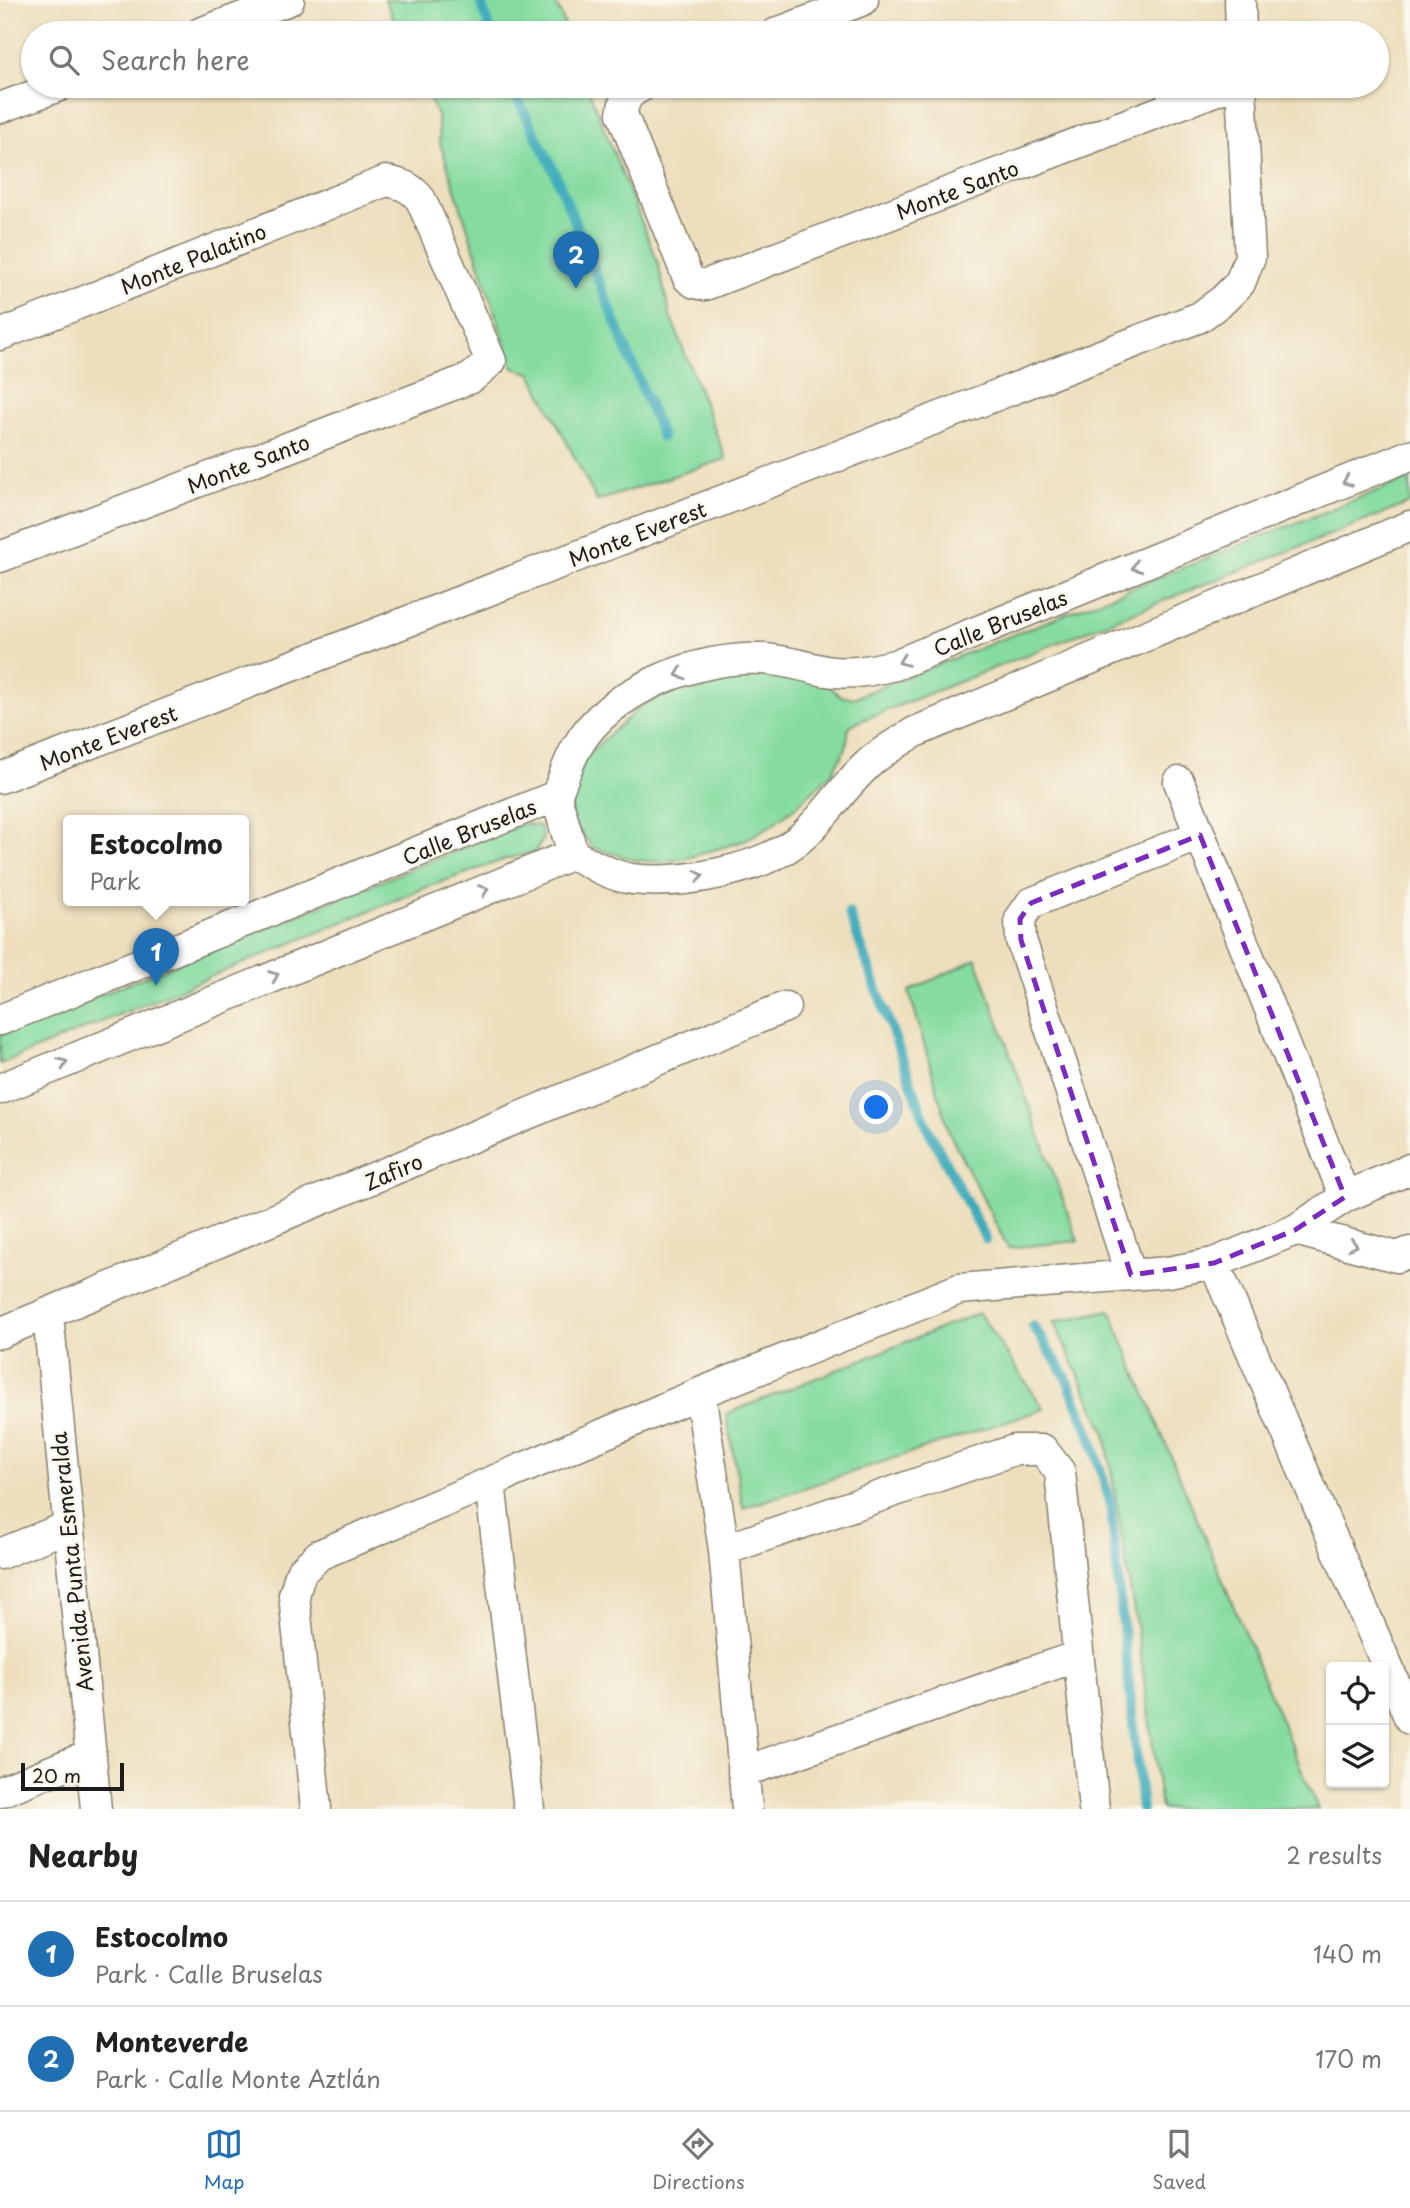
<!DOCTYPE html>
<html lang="en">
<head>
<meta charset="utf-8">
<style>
  :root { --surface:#fff; --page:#f6f6f6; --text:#222; --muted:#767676; --line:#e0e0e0; --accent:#1f6fb2 }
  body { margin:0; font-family:"Playpen Sans",sans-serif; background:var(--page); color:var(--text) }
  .controls { position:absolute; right:21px; bottom:21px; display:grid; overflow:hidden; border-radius:7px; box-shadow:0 2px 5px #0004 }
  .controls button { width:63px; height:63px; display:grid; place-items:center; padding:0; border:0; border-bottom:2px solid var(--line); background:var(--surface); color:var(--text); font:35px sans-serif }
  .scale { position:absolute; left:21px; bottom:18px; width:103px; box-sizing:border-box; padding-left:7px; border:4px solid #1c1c1c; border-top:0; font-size:19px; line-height:24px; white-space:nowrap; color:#1c1c1c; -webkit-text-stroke:5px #fbf7ec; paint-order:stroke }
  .you { position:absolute; left:877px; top:1108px; width:24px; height:24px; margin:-18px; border:5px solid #fff; border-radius:50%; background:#1a73e8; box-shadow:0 0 0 10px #1a73e833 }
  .badge { display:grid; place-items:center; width:46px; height:46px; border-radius:50%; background:var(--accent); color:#fff; font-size:23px; font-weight:700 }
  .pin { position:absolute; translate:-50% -58px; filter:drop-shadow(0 2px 4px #0008) }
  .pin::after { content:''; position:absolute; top:37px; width:24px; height:21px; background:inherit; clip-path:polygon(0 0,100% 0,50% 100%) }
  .popup { position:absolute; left:63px; top:815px; width:186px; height:91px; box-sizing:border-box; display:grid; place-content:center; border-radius:7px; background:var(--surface); filter:drop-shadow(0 2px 5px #0005); font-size:23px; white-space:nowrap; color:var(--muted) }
  .popup b { font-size:26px; color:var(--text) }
  .popup::after { content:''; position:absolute; left:50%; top:100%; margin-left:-14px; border:14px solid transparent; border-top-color:var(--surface) }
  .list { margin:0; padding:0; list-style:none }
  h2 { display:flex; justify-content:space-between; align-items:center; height:91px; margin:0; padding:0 28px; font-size:30px }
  h2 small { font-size:23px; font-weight:400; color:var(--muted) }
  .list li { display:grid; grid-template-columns:46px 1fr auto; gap:21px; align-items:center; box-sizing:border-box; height:105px; padding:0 28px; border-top:2px solid var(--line) }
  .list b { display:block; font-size:26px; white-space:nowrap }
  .list p { margin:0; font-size:23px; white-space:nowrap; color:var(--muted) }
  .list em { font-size:23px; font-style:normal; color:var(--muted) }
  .icon { flex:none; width:38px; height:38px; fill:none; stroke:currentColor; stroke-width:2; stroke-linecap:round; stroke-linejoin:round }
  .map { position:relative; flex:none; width:1410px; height:1809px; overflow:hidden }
  .search { position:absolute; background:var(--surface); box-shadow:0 2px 5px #0004; left:21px; right:21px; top:21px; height:77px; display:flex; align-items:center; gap:18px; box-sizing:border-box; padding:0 24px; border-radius:38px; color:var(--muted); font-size:26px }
  .sheet { height:301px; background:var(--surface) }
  nav { display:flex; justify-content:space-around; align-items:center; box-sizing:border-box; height:98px; border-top:2px solid var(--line); background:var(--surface); font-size:19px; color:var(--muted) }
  nav a { display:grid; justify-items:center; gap:4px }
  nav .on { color:var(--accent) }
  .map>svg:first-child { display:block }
</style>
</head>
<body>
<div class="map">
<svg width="1410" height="1809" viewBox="0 0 1410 1809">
  <rect width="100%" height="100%" fill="#fbf7ec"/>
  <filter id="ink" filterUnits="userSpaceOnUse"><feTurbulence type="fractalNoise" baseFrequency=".0143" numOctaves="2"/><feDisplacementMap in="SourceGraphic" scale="14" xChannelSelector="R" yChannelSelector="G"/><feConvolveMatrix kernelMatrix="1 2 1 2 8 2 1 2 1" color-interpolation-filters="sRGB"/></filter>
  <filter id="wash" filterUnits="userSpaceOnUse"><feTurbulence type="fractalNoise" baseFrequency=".00686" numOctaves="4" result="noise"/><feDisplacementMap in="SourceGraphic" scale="28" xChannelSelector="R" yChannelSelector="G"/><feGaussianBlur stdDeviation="1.57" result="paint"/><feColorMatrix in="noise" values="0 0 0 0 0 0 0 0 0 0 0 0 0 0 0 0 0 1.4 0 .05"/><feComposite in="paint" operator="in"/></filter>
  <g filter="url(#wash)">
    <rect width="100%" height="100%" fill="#eddfbd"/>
    <path fill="#86dca0" stroke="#517c5e" stroke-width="2" d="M385 0H555L568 33H400Z
      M424 86H587L658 263 670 315 726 459 597 501 531 373 513 368 440 143 437 115Z
      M1410 478V503L855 723 849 727 846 748 831 774 794 808 770 826 743 841 684 859 658 862 635 860 593 848 573 822 569 799 586 756 641 706 677 689 709 677 779 671 829 686 840 696 853 698Z
      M525 823 540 826 543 839 535 852 506 859 427 887 0 1064V1035Z
      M976 959 1078 1241 1008 1248 949 1132 909 991Z
      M1110 1310 1318 1809H1161L1140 1649 1105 1432 1054 1322Z
      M979 1313 1044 1409 743 1508 726 1414Z"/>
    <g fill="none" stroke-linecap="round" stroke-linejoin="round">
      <path stroke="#3dabbb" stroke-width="10" d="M480 0 491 33
        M511 86 555 173 662 437
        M849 913 928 1129 986 1239
        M1033 1326 1065 1375 1089 1432 1110 1501 1142 1809"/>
    </g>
  </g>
  <g filter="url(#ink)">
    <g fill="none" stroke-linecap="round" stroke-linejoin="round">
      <defs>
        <path id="street" d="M1240 0 1241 33
          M200 33 289 0
          M777 33 863 0
          M642 86C628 93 624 98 622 114L688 278 695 283 705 285 1227 86
          M0 108 59 86
          M0 335 386 181C402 184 411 187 421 200L491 361 471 378 0 557
          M0 778 1200 317 1223 300 1240 283 1250 257 1241 86
          M1179 782 1345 1197
          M556 796 573 854
          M0 1020 556 796C563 780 568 762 577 747 608 690 701 655 763 659 785 660 805 667 826 671 850 675 873 670 895 665L1410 455
          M0 1089 573 854C591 864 611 876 632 879 681 885 757 871 797 841 824 819 841 789 866 766 880 752 899 742 915 732L1410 526
          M1295 1230 1397 1257 1410 1252
          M1214 1263 1410 1719
          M1131 1275 1021 940 1020 919 1031 903 1200 835
          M48 1314 96 1809
          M0 1333 785 1007
          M700 1393 724 1550 747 1809
          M490 1483 529 1809
          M724 1550 1014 1450H1043L1060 1472 1094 1809
          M0 1554 67 1527
          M743 1772 1078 1656
          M0 1792 90 1755
          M316 1809 294 1595 301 1572 319 1555 700 1393 959 1289 1168 1272 1214 1263 1295 1230 1345 1197 1410 1169"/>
      </defs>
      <use href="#street" stroke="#847e6c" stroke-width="33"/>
      <use href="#street" stroke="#fff" stroke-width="30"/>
    </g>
    <defs><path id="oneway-chevron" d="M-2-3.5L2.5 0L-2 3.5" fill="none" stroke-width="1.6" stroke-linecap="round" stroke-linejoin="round" transform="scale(1.75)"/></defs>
    <g stroke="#999">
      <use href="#oneway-chevron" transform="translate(1347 481) rotate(158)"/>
      <use href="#oneway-chevron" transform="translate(1136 567) rotate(158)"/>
      <use href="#oneway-chevron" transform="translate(903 661) rotate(159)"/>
      <use href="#oneway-chevron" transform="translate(680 674) rotate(160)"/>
      <use href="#oneway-chevron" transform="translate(699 876) rotate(-7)"/>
      <use href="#oneway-chevron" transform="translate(484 890) rotate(-22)"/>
      <use href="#oneway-chevron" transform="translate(274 976) rotate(-22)"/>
      <use href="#oneway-chevron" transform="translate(63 1063) rotate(-22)"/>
      <use href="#oneway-chevron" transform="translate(1353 1245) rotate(15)"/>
    </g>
  </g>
  <path fill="none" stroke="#7b2cbf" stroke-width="5" stroke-dasharray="14 9" stroke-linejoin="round" d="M1200 835 1345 1197 1295 1230 1214 1263 1131 1275 1021 940 1020 919 1031 903Z"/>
  <g text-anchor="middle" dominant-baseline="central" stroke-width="5" stroke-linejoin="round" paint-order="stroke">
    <g font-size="21" fill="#1c1c1c" stroke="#fbf7ec">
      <text transform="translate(957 189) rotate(-21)">Monte Santo</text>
      <text transform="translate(193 258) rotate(-22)">Monte Palatino</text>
      <text transform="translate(248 463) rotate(-21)">Monte Santo</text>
      <text transform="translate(637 533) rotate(-21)">Monte Everest</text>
      <text transform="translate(1000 622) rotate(-22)">Calle Bruselas</text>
      <text transform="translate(108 737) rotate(-21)">Monte Everest</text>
      <text transform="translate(469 831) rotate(-22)">Calle Bruselas</text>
      <text transform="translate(393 1171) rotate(-23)">Zafiro</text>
      <text transform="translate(71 1562) rotate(-96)">Avenida Punta Esmeralda</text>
    </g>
  </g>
</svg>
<div class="controls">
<button><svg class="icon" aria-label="locate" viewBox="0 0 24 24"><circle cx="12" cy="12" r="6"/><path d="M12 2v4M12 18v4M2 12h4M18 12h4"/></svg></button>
<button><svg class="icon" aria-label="layers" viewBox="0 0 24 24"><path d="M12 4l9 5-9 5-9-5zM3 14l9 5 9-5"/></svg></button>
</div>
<div class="scale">20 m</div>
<div class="you"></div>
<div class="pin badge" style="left:156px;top:986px">1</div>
<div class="popup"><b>Estocolmo</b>Park</div>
<div class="pin badge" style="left:576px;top:289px">2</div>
<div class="search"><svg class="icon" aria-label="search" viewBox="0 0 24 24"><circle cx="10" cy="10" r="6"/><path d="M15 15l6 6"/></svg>Search here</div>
</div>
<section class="sheet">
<h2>Nearby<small>2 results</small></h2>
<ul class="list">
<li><span class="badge">1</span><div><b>Estocolmo</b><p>Park · Calle Bruselas</p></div><em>140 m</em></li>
<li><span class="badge">2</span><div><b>Monteverde</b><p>Park · Calle Monte Aztlán</p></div><em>170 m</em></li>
</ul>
</section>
<nav>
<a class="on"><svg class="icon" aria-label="map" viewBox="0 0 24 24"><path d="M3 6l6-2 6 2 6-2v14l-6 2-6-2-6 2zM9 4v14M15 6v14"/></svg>Map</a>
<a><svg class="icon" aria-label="directions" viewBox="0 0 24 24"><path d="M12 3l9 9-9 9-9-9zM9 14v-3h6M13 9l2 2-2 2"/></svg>Directions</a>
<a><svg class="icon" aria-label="saved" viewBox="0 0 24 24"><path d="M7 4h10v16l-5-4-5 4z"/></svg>Saved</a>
</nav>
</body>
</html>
